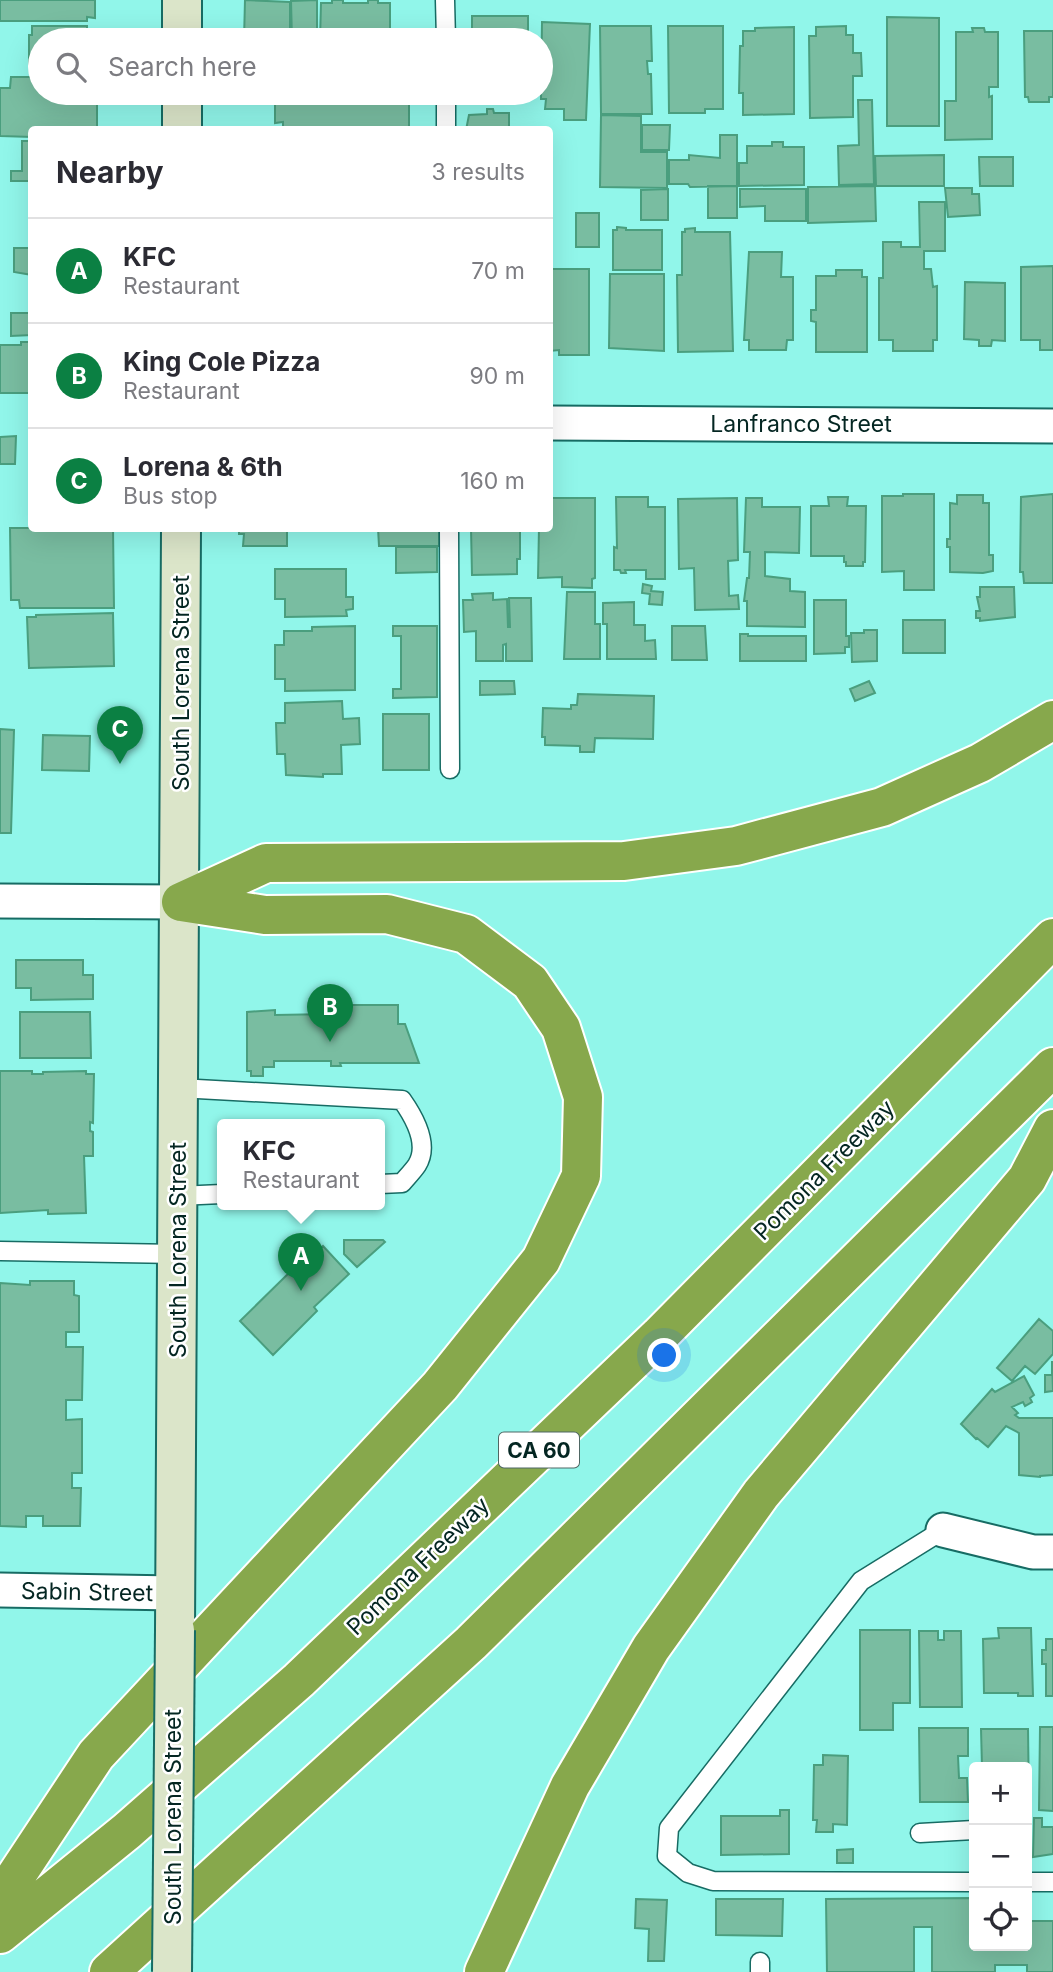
<!DOCTYPE html>
<html lang="en">
<head>
<meta charset="utf-8">
<style>
  :root { --surface:#fff; --page:#f7f7f7; --text:#2b2b33; --muted:#7c7c81; --line:#e1e1e2; --accent:#0b8043 }
  body { margin:0; font-family:Inter,sans-serif; background:var(--page); color:var(--text) }
  .controls { position:absolute; right:21px; bottom:21px; display:grid; overflow:hidden; border-radius:7px; box-shadow:0 7px 28px #0002 }
  .controls button { width:63px; height:63px; display:grid; place-items:center; padding:0; border:0; border-bottom:2px solid var(--line); background:var(--surface); color:var(--text); font:35px sans-serif }
  .you { position:absolute; left:665px; top:1356px; width:24px; height:24px; margin:-18px; border:5px solid #fff; border-radius:50%; background:#1a73e8; box-shadow:0 0 0 10px #1a73e833 }
  .badge { display:grid; place-items:center; width:46px; height:46px; border-radius:50%; background:var(--accent); color:#fff; font-size:23px; font-weight:700 }
  .pin { position:absolute; translate:-50% -58px; filter:drop-shadow(0 2px 4px #0008) }
  .pin::after { content:''; position:absolute; top:37px; width:24px; height:21px; background:inherit; clip-path:polygon(0 0,100% 0,50% 100%) }
  .popup { position:absolute; left:217px; top:1119px; width:168px; height:91px; box-sizing:border-box; display:grid; place-content:center; border-radius:7px; background:var(--surface); filter:drop-shadow(0 2px 5px #0005); font-size:23px; white-space:nowrap; color:var(--muted) }
  .popup b { font-size:26px; color:var(--text) }
  .popup::after { content:''; position:absolute; left:50%; top:100%; margin-left:-14px; border:14px solid transparent; border-top-color:var(--surface) }
  .list { margin:0; padding:0; list-style:none }
  h2 { display:flex; justify-content:space-between; align-items:center; height:91px; margin:0; padding:0 28px; font-size:30px }
  h2 small { font-size:23px; font-weight:400; color:var(--muted) }
  .list li { display:grid; grid-template-columns:46px 1fr auto; gap:21px; align-items:center; box-sizing:border-box; height:105px; padding:0 28px; border-top:2px solid var(--line) }
  .list b { display:block; font-size:26px; white-space:nowrap }
  .list p { margin:0; font-size:23px; white-space:nowrap; color:var(--muted) }
  .list em { font-size:23px; font-style:normal; color:var(--muted) }
  .icon { flex:none; width:38px; height:38px; fill:none; stroke:currentColor; stroke-width:2; stroke-linecap:round; stroke-linejoin:round }
  .map { position:relative; flex:none; width:1053px; height:1972px; overflow:hidden }
  .search { position:absolute; background:var(--surface); box-shadow:0 7px 28px #0002; left:28px; top:28px; width:525px; height:77px; display:flex; align-items:center; gap:18px; box-sizing:border-box; padding:0 24px; border-radius:38px; color:var(--muted); font-size:26px }
  .panel { position:absolute; background:var(--surface); box-shadow:0 7px 28px #0002; left:28px; top:126px; width:525px; height:406px; border-radius:7px }
  .map>svg:first-child { display:block }
</style>
</head>
<body>
<div class="map">
<svg width="1053" height="1972" viewBox="0 0 1053 1972">
  <rect width="100%" height="100%" fill="#91f6ea"/>
  <path fill="#79bda1" stroke="#4a9e7e" stroke-width="2" d="M0 0H95V18L87 17V21H0Z
    M245 0 290 2V40H244Z
    M317 0V40H292L291 1Z
    M332 0H343V3H368V0H378V3H390V40H320L321 3H332Z
    M472 16H528V40H472Z
    M887 17 939 18V126H887Z
    M542 22 590 24 586 120H564V109H545L546 99H541Z
    M32 26H87V31H94V40H40V66H29V35H32Z
    M600 26H651L652 61H647L648 74H651L652 114H601Z
    M668 26H723V109H705V113H669Z
    M846 26V35H853V53H861L862 76H853V117L810 118 809 36H816V27Z
    M794 27V114L743 115V93H739L740 46H743V31H755V28Z
    M972 28H984L985 32H998V87H989V97L992 96V139L945 140V101H956V32H973Z
    M1024 31H1053V97H1049V102H1029L1028 97H1025Z
    M398 32 430 34V40H398Z
    M11 77H40V93H97V130H32V137L0 136V88H10Z
    M284 93H430V97H409V127H430V130H283V122L275 123V94Z
    M472 93H528V99H472Z
    M858 100H872L874 184 839 185 838 146 859 145Z
    M487 109H493L494 113H509V130H466L469 115 487 114Z
    M601 115 641 116V152H667V188L600 187Z
    M642 125H670L669 150H642Z
    M720 135H737V186L690 187 688 184H669V160H689V155L720 158Z
    M22 141H32V181H11V171H22Z
    M772 142H783V147H804V185L739 186V163H747V146H772Z
    M944 155V186H876L875 156Z
    M979 157H1013V186H980Z
    M708 186H737V218H708Z
    M875 186 876 221 808 223V187Z
    M945 188H972V194H979L980 215 948 217Z
    M668 189V220H641V190Z
    M740 189H806V221H765V206L740 207Z
    M919 202H945V251H924V269H931L933 287 937 286V340H933V351H893V340H879V278H883V242H901V247H920Z
    M576 213H599V247H576Z
    M617 227 626 228V230H662V270H613V230H617Z
    M695 228V232H730L733 351 678 352 677 275H682V232H685V229Z
    M14 248H32V275L14 272Z
    M749 252H782L781 277H793V340H787L786 350H749V340H744Z
    M1053 266V350H1040V340H1021V267Z
    M550 267V269H589V355H559V350L550 351Z
    M836 270H862V277H867V352H816V322L811 321V310H816V276H836Z
    M610 274H664V351L609 348Z
    M965 282 1005 283V341L992 340 991 346H979V340L964 339Z
    M11 313H32V335L11 336Z
    M21 342H32V393H0V345H21Z
    M16 436 15 464H0V437Z
    M903 494H934V590H904V571L882 572V496H903Z
    M1053 494V583H1024L1023 572H1020L1021 497Z
    M957 495H983V503H989V555H993V571L983 573 950 572V547H947V539H950V503L957 504Z
    M616 497H648V507H665V579H646V570H625L626 573H621L620 570H614V547L617 548Z
    M828 497H848L847 506H866L865 562H863V566H846V562H844V556H811V506H829Z
    M550 498H595V578L592 579V588L562 587V577L538 578 539 528H550Z
    M737 498 738 560 728 561 729 596 738 595 739 609 695 610 694 568 679 569 678 499Z
    M746 498H762V507H800L799 553 765 552V576L790 579V591L805 592V627L747 626V601H744L747 578H749L750 552H744Z
    M10 528H113L114 608H20L19 600H11Z
    M239 528H287V546H243L244 534H239Z
    M378 528H439V546H379Z
    M471 528H531L520 529V559H517V574L472 575Z
    M396 547H437V572L396 573Z
    M275 569H346V597H353V609L346 610 347 616 285 617V599H275Z
    M643 584 652 586 651 591 663 592 662 605 649 604 650 594 642 593Z
    M980 587H1014L1015 617 980 621V618H976V611H980L977 597H980Z
    M567 592H595V624H600V659H564Z
    M493 593V600L507 599 508 627H510L509 598H531L532 661H506V644L503 645V661H476V631L464 632 463 600H473L472 594Z
    M814 600H846V636H849V647H845V653L814 654Z
    M634 602V625H645V641L655 640 656 659H607V624H603V603Z
    M113 613 114 666 29 668 27 617H36V615Z
    M903 620H945V653H903Z
    M355 626V690L285 691V679H275V645H284V631H312V627Z
    M393 626H437V697L393 698V689H401V636H393Z
    M672 626H705L707 660H672Z
    M864 630H877V661L852 662 851 633H864Z
    M740 634H748V636H806V661H740Z
    M480 681H514L515 694 480 695Z
    M869 681 875 693 855 701 850 689Z
    M578 694 654 696 653 739 595 738 594 752H580V746L545 745V737H542L543 708 571 709V705H577Z
    M342 701 343 719 359 718 360 744 341 745 342 774H323V777L286 775 285 754H277L276 723H285V703Z
    M383 714H429V770H383Z
    M0 729 14 730 11 833H0Z
    M43 735 90 736 89 771 42 770Z
    M16 960H83V975H93V999L31 1000V988H16Z
    M339 1005H398V1024H405L419 1063H340L341 1066H331V1061H274V1067H263V1076H251V1071H247V1012L275 1010V1015L331 1014V1009H339Z
    M20 1012H90L91 1058H20Z
    M0 1071H32V1074H43V1072L86 1071V1074H94L93 1123 90 1122V1131L93 1132V1156H84L86 1213 48 1214V1210L0 1213Z
    M344 1240H383L385 1242 357 1267 344 1254Z
    M323 1246 349 1274 314 1307 317 1311 273 1355 240 1321 296 1266 300 1269Z
    M30 1281H74V1295L79 1296V1332H66V1347H83L82 1400H66V1420L82 1419V1473H72V1488H81L80 1526H43V1516H26V1527L0 1526V1283L30 1285Z
    M1039 1319 1053 1331V1354L1035 1374 1025 1366 1012 1381 997 1368Z
    M1052 1361 1053 1391 1045 1392V1375H1052Z
    M1024 1376 1034 1395 1030 1398 1032 1402 1025 1406 1023 1402 1012 1407 1018 1413 1015 1415 1019 1418H1053V1475L1040 1476V1477L1019 1475V1433L1006 1426 988 1447 977 1438 976 1439 961 1424 992 1389 995 1392Z
    M998 1628H1031L1033 1696H1018V1693H984L983 1639 999 1638Z
    M860 1630H910V1703H893V1730H860Z
    M919 1631H938V1640H944V1631H961L962 1707H920Z
    M1046 1639H1053V1696H1046V1664H1042V1650H1046Z
    M1040 1727H1053V1811L1039 1810Z
    M919 1728H968V1756H958L959 1778H967L968 1802H920Z
    M981 1729H1028L1029 1802H1027V1767H982Z
    M823 1755 848 1756 847 1825 833 1824V1832H816L817 1820H813L814 1765H823Z
    M780 1810H789V1854L721 1855V1816H780Z
    M1034 1818H1042V1827H1053V1854L1033 1857Z
    M853 1849V1863H837V1850Z
    M973 1898 974 1946H1027V1921H1053V1972H1027V1965H995V1972H932V1927H914V1972H827L826 1899Z
    M636 1899 667 1900 664 1961H648L649 1929 635 1928Z
    M716 1899H783L782 1936 716 1935Z"/>
  <g fill="none" stroke-linecap="round" stroke-linejoin="round">
    <defs>
      <path id="lane" d="M445 0 446 40
        M446 93V130
        M449 528 450 769
        M179 1088 402 1100C414 1117 430 1144 417 1165 413 1171 407 1177 402 1183L380 1184
        M178 1196 222 1194
        M0 1251 178 1254
        M943 1530 861 1581 669 1828 667 1856 688 1873 713 1881 974 1882
        M920 1833 974 1830
        M1027 1882H1053
        M760 1962V1972"/>
      <path id="street" d="M550 423 1053 426
        M0 901 181 902
        M943 1530 1033 1552H1053
        M0 1590 175 1593"/>
      <path id="secondary" d="M182 40V0
        M182 130V93
        M175 1630 181 528"/>
      <path id="highway" d="M181 902 266 863 624 861 736 846 882 807 980 763 1053 720
        M0 1900 96 1755 440 1386 541 1260 581 1176 583 1097 561 1028 530 982 466 934 387 914 265 915 181 902
        M0 1934 127 1831 299 1680 659 1336 1053 938
        M109 1972 471 1643 1053 1067
        M484 1972 570 1786 651 1648 761 1494 1027 1179 1053 1129"/>
    </defs>
    <use href="#lane" stroke="#176c64" stroke-width="21"/>
    <use href="#street" stroke="#176c64" stroke-width="37"/>
    <use href="#secondary" stroke="#176c64" stroke-width="42"/>
    <use href="#highway" stroke="#fff" stroke-width="42"/>
    <use href="#lane" stroke="#fff" stroke-width="18"/>
    <use href="#street" stroke="#fff" stroke-width="33"/>
    <use href="#secondary" stroke="#dbe5c9" stroke-width="38"/>
    <use href="#highway" stroke="#87a84c" stroke-width="38"/>
    <defs>
      <path id="secondary-bridge" d="M172 1972 175 1630"/>
    </defs>
    <use href="#secondary-bridge" stroke="#176c64" stroke-width="42" stroke-linecap="butt"/>
    <use href="#secondary-bridge" stroke="#dbe5c9" stroke-width="38"/>
  </g>
  <g text-anchor="middle" dominant-baseline="central" stroke-width="5" stroke-linejoin="round" paint-order="stroke">
    <rect fill="#fff" stroke="#4f6764" stroke-width="2" x="499" y="1432.5" width="80" height="35" rx="5"/>
    <g font-size="21" font-weight="bold" fill="#042622">
      <text x="539" y="1450">CA 60</text>
    </g>
    <g font-size="23" fill="#042622" stroke="#fff">
      <text x="801" y="424">Lanfranco Street</text>
      <text transform="translate(181 683) rotate(-90)">South Lorena Street</text>
      <text transform="translate(824 1170) rotate(-45)">Pomona Freeway</text>
      <text transform="translate(178 1250) rotate(-90)">South Lorena Street</text>
      <text transform="translate(418 1566) rotate(-44)">Pomona Freeway</text>
      <text transform="translate(87 1592) rotate(1)">Sabin Street</text>
      <text transform="translate(173 1817) rotate(-90)">South Lorena Street</text>
    </g>
  </g>
</svg>
<div class="controls">
<button>+</button>
<button>−</button>
<button><svg class="icon" aria-label="locate" viewBox="0 0 24 24"><circle cx="12" cy="12" r="6"/><path d="M12 2v4M12 18v4M2 12h4M18 12h4"/></svg></button>
</div>
<div class="you"></div>
<div class="pin badge" style="left:301px;top:1291px">A</div>
<div class="popup"><b>KFC</b>Restaurant</div>
<div class="pin badge" style="left:330px;top:1042px">B</div>
<div class="pin badge" style="left:120px;top:764px">C</div>
<div class="search"><svg class="icon" aria-label="search" viewBox="0 0 24 24"><circle cx="10" cy="10" r="6"/><path d="M15 15l6 6"/></svg>Search here</div>
<section class="panel">
<h2>Nearby<small>3 results</small></h2>
<ul class="list">
<li><span class="badge">A</span><div><b>KFC</b><p>Restaurant</p></div><em>70 m</em></li>
<li><span class="badge">B</span><div><b>King Cole Pizza</b><p>Restaurant</p></div><em>90 m</em></li>
<li><span class="badge">C</span><div><b>Lorena &amp; 6th</b><p>Bus stop</p></div><em>160 m</em></li>
</ul>
</section>
</div>
</body>
</html>
